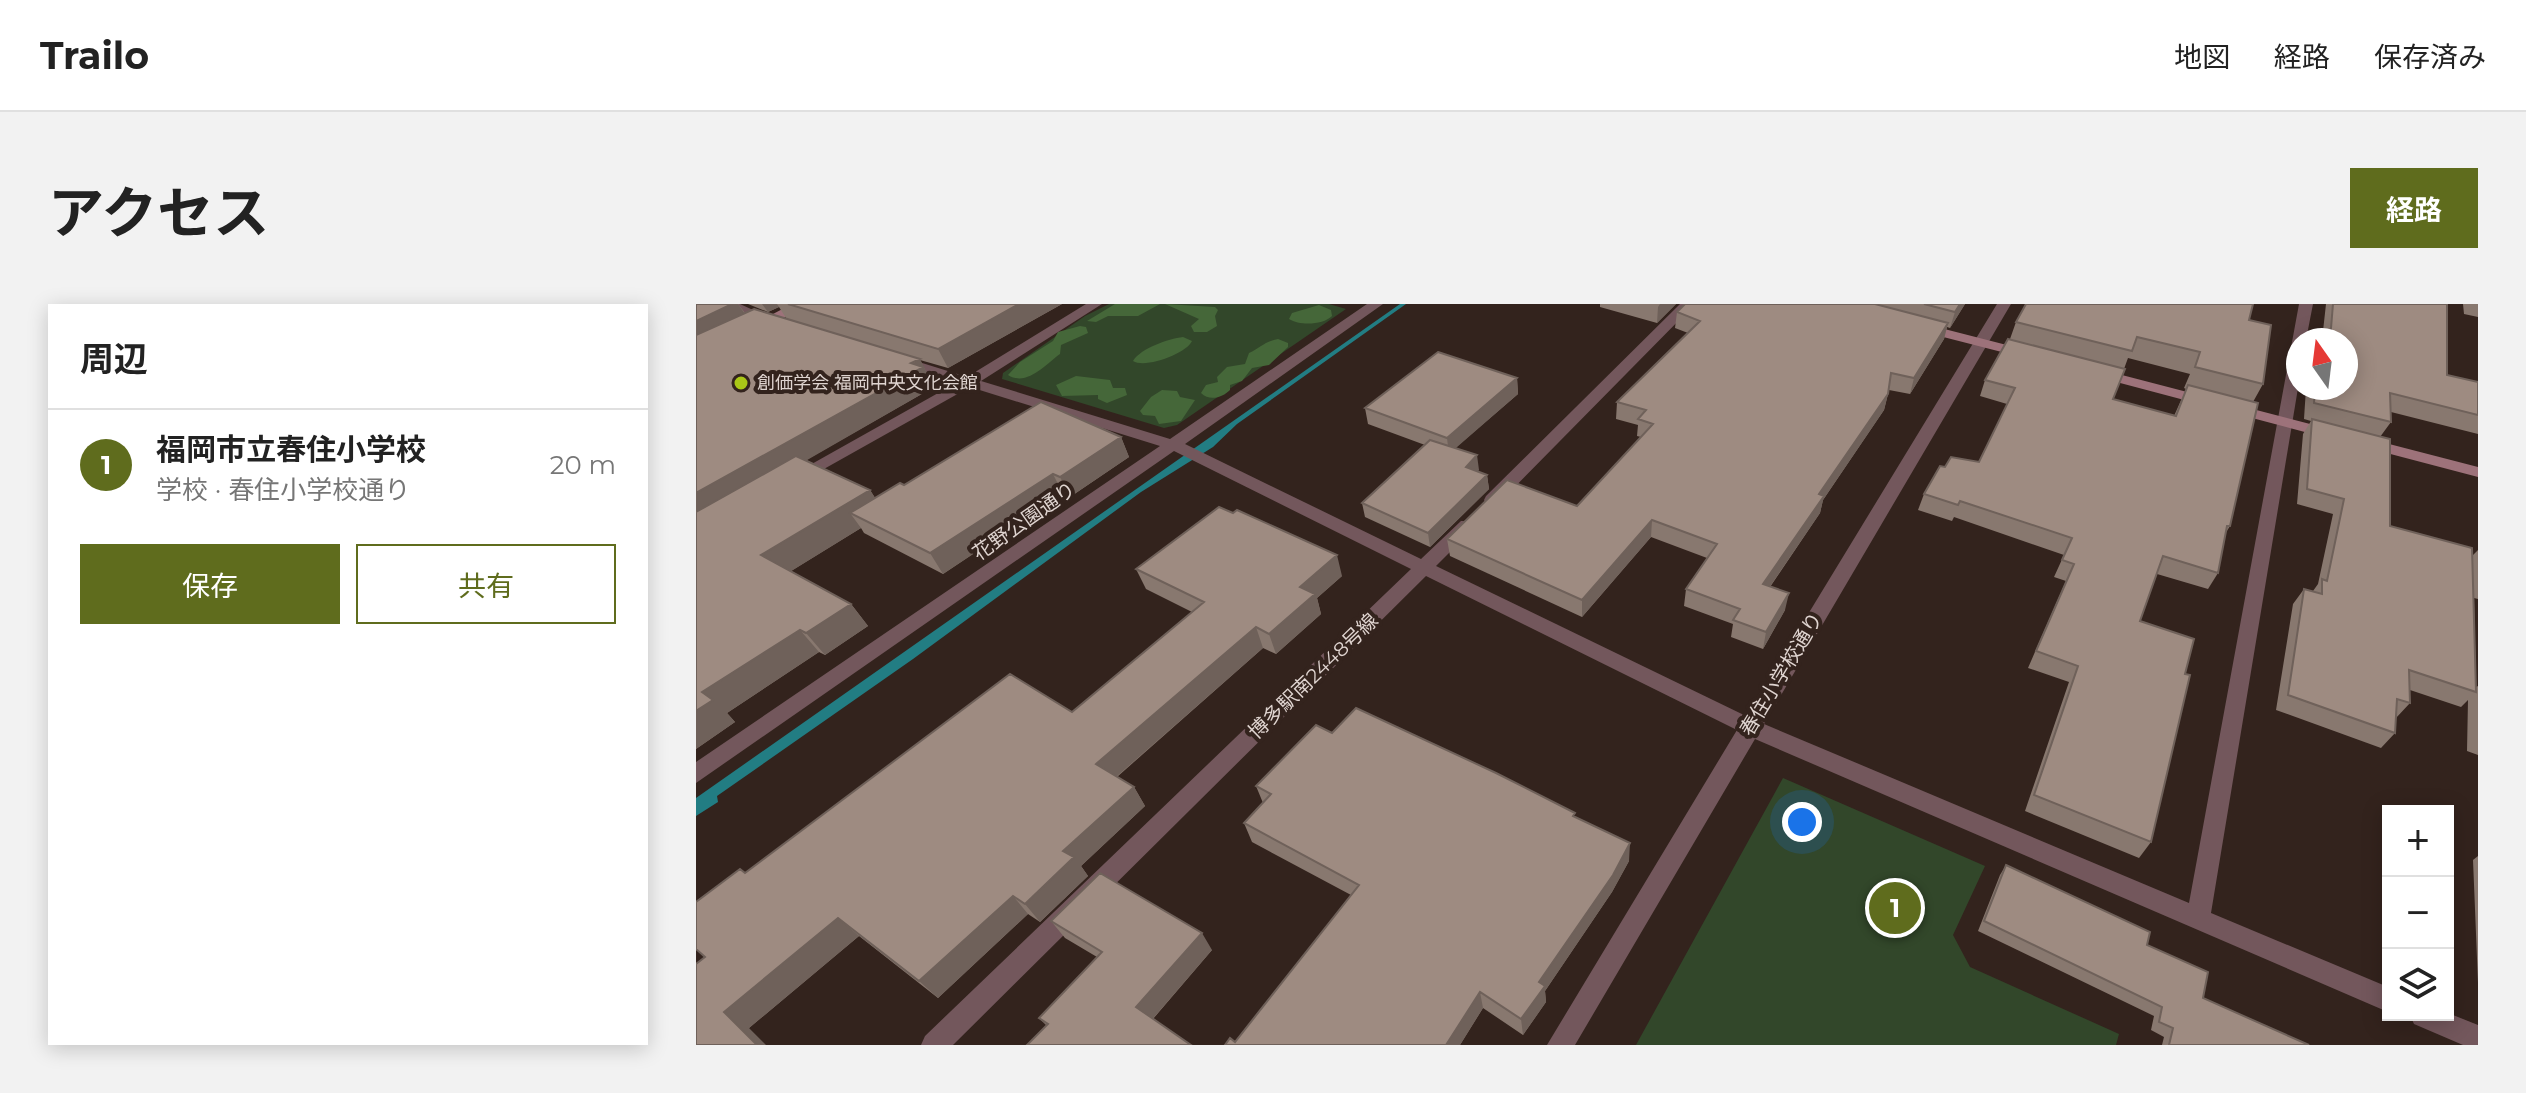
<!DOCTYPE html>
<html lang="ja">
<head>
<meta charset="utf-8">
<style>
  :root { --surface:#fff; --page:#f2f2f2; --text:#222; --muted:#767676; --line:#e0e0e0; --accent:#5f6c1d }
  body { margin:0; font-family:Montserrat,"Noto Sans JP",sans-serif; background:var(--page); color:var(--text) }
  .controls { position:absolute; right:24px; bottom:24px; display:grid; overflow:hidden; border-radius:0px; box-shadow:0 4px 20px #0003 }
  .controls button { width:72px; height:72px; display:grid; place-items:center; padding:0; border:0; border-bottom:2px solid var(--line); background:var(--surface); color:var(--text); font:40px sans-serif }
  .compass { position:absolute; left:1590px; top:24px; width:72px; height:72px; border-radius:50%; background:var(--surface); box-shadow:0 4px 20px #0003; rotate:346deg }
  .you { position:absolute; left:1106px; top:518px; width:28px; height:28px; margin:-20px; border:6px solid #fff; border-radius:50%; background:#1a73e8; box-shadow:0 0 0 12px #1a73e833 }
  .badge { display:grid; place-items:center; width:52px; height:52px; border-radius:50%; background:var(--accent); color:#fff; font-size:26px; font-weight:700 }
  .pin { position:absolute; translate:-50% -50%; border:4px solid #fff; box-shadow:0 2px 8px #0006 }
  .list { margin:0; padding:0; list-style:none }
  h2 { display:flex; justify-content:space-between; align-items:center; height:104px; margin:0; padding:0 32px; font-size:34px }
  h2 small { font-size:26px; font-weight:400; color:var(--muted) }
  .list li { display:grid; grid-template-columns:52px 1fr auto; gap:24px; align-items:center; box-sizing:border-box; height:112px; padding:0 32px; border-top:2px solid var(--line) }
  .list b { display:block; font-size:30px; white-space:nowrap }
  .list p { margin:0; font-size:26px; white-space:nowrap; color:var(--muted) }
  .list em { font-size:26px; font-style:normal; color:var(--muted) }
  .actions { display:flex; gap:16px; padding:24px 32px }
  .actions a { flex:1; padding:18px 0; border:2px solid var(--accent); border-radius:0px; text-align:center; font-size:28px; color:var(--accent) }
  .actions .main { background:var(--accent); color:#fff }
  .icon { flex:none; width:44px; height:44px; fill:none; stroke:currentColor; stroke-width:2; stroke-linecap:round; stroke-linejoin:round }
  .map { position:relative; flex:none; width:1782px; height:741px; overflow:hidden; border-radius:0px }
  header { display:flex; align-items:center; gap:48px; box-sizing:border-box; height:112px; padding:0 40px; background:var(--surface); border-bottom:2px solid var(--line) }
  header strong { font-size:38px }
  nav { display:flex; gap:44px; margin-inline-start:auto; font-size:28px }
  .intro { display:flex; align-items:center; justify-content:space-between; box-sizing:border-box; height:192px; padding:0 48px }
  h1 { margin:0; font-size:56px }
  .button { padding:20px 36px; border-radius:0px; background:var(--accent); color:#fff; font-size:28px; font-weight:700 }
  main { display:flex; gap:48px; padding:0 48px }
  aside { flex:1; background:var(--surface); border-radius:0px; box-shadow:0 4px 20px #0003 }
  .map>svg:first-child { display:block }
</style>
</head>
<body>
<header>
<strong>Trailo</strong>
<nav><a>地図</a><a>経路</a><a>保存済み</a></nav>
</header>
<div class="intro"><h1>アクセス</h1><a class="button">経路</a></div>
<main>
<aside>
<h2>周辺<small></small></h2>
<ul class="list">
<li><span class="badge">1</span><div><b>福岡市立春住小学校</b><p>学校 · 春住小学校通り</p></div><em>20 m</em></li>
</ul>
<div class="actions"><a class="main">保存</a><a>共有</a></div>
</aside>
<div class="map">
<svg width="1782" height="741" viewBox="0 0 1782 741">
  <rect width="100%" height="100%" fill="#33231d"/>
  <path fill="#32472a" d="M413 0H633L650 5 481 121 468 124 306 75 307 69 389 12Z
    M1087 474 1289 562 1257 631 1274 663 1423 730 1420 741H940Z"/>
  <path fill="#456739" d="M419 0H464L442 12H412L400 18 391 17Z
    M469 0 519 3 522 6 519 12 521 22 511 28H498L495 22 503 15Z
    M623 1 635 6 636 12C627 21 604 22 593 15L596 9Z
    M384 22 390 23 392 29 365 41 364 50C350 60 331 83 312 71L324 58 357 37 362 28Z
    M487 33 496 37C491 49 450 65 437 57 445 44 472 35 487 33Z
    M582 35 592 39V43L573 61 556 64 546 77 534 81V86C527 93 514 98 505 89L510 81 522 78 521 73 531 63 549 60 553 49C564 44 569 37 582 35Z
    M380 72 414 76 417 84H429L431 91 411 99 402 95V91L366 92 360 81Z
    M466 86 481 87 484 93 499 96 485 117 463 120 459 112 447 111 444 107 455 93Z"/>
  <path fill="#227d83" d="M704 0H710L541 120 517 143 445 188 217 355 21 492 22 498 0 512V494Z"/>
  <g fill="none" stroke-linecap="round" stroke-linejoin="round">
    <path fill="#73575c" fill-rule="evenodd" d="M26 0H44L83 18 71 21Z
      M390 0H406L285 77 474 135 671 0H687L489 140 725 255 765 217H777L780 221 777 225 740 262 1050 412 1301 0H1315L1068 420 1493 599 1603 0H1617L1610 36H1602V84L1515 609 1692 683V708L1059 435 879 741H851L1041 426 730 272 257 741H225L229 732 715 265 478 147 0 479V458L464 142 274 83 103 179 97 180 89 175 260 79 197 59V53H207L271 73Z
      M984 0H999L802 200H790L788 196 790 192Z
      M1752 709 1782 721V741H1767L1718 720 1714 711H1752Z"/>
    <path fill="#9d727a" fill-rule="evenodd" d="M96 0H114L62 27 50 24Z
      M1225 19 1338 48 1340 51 1333 55 1220 26V20Z
      M1399 64 1641 127 1643 130 1635 135 1394 71V65Z
      M1670 134 1782 163V173L1664 142V136Z"/>
  </g>
  <path fill="#88786f" fill-rule="evenodd" d="M42 0 49 9 90 14 83 3 72 8 52 0H366L252 64 224 56 238 83 110 156 174 186 179 194 208 181 425 133 433 153 374 193 367 190 247 270 168 229 165 224 95 267 155 300 172 322 129 351 123 348 31 409 39 418 0 445Z
    M904 0H980L961 19 904 3Z
    M989 0H1269L1254 24 1251 23 1248 35 1214 90 1193 86 1188 106 1127 196 1124 209 1074 283 1089 306 1067 345 1035 333 1037 320 988 302 990 285 1011 254 955 233 886 313 754 252 751 235 881 202 945 133 941 132 942 121 920 115 921 98 992 29 979 24 981 8Z
    M1630 0H1751V71L1782 78V130L1695 108V118L1684 133 1694 222 1776 252 1782 246V295L1778 294 1780 383 1782 382V451L1771 447 1772 396 1765 403 1714 386V399L1700 414 1699 429 1685 444 1580 406 1597 300 1608 285 1617 287 1622 280 1637 210 1601 200 1607 130 1615 117 1608 115 1610 84H1650V36H1626Z
    M1767 0H1782V13L1768 10Z
    M1553 16 1567 80 1557 98 1534 222 1529 230 1522 269 1512 285 1461 270 1444 317 1489 370 1455 538 1443 554 1329 507 1373 378 1332 364 1370 277 1358 273 1368 251 1258 213 1256 217 1222 206 1228 190 1249 163 1283 158 1311 100 1284 92 1289 76 1314 35 1320 18ZM1432 54 1494 70 1488 84 1490 85 1478 112 1417 95Z
    M821 74 822 90 759 144 783 166 781 167 791 171 793 185 734 243 669 213 666 199 729 141 672 120 669 104Z
    M440 265 646 272 621 294 625 310 580 350 567 344 421 473 438 483 449 502 385 562 392 572 344 618 332 610 242 694 163 632 53 724 0 741 9 653 49 569 376 408 496 308 450 285Z
    M636 429 879 513 933 557 916 588 849 687 850 698 827 731 787 704 764 741H529L539 738 655 591 556 538 548 519 567 499 560 482Z
    M1782 552V679L1777 556Z
    M1310 561 1451 641 1507 694 1613 741H1466L1468 733 1455 726 1458 712 1282 627 1304 571Z
    M355 617 516 646 457 715 350 721 343 714 401 653 369 634Z"/>
  <path fill="#6f615a" d="M36 0H42L54 17 0 43V17Z
    M66 0H81L83 3 72 8Z
    M323 0H366L252 64 242 45Z
    M964 0H980L961 19 962 3Z
    M1264 0H1269L1254 24 1259 8Z
    M1252 19 1248 35 1214 90 1218 74Z
    M224 55 238 83 0 220V189Z
    M821 74 822 90 753 150 751 134Z
    M1192 90 1188 106 1127 196 1124 209 1064 297 1067 280 1123 190Z
    M425 133 433 153 374 193 364 173Z
    M781 151 783 166 771 177 770 163Z
    M357 170 367 190 247 270 234 249Z
    M791 171 793 185 734 243 732 229Z
    M174 186 189 209H154L165 224 84 274 65 251Z
    M956 216 955 233 886 313V296Z
    M641 251 646 272 621 294 625 310 580 350 573 330 604 283Z
    M1093 289 1089 306 1067 345 1070 328Z
    M155 300 172 322 129 351 110 329Z
    M560 323 567 344 412 480 400 460Z
    M104 326 123 348 31 409 39 418 0 445V407L6 388Z
    M438 483 449 502 385 562 392 572 344 618 329 600 367 547Z
    M934 539 933 557 916 588 849 687 850 698 827 731 825 715 843 678Z
    M317 592 332 610 242 694 223 677Z
    M142 614 163 632 53 724 70 741H61L28 708Z
    M506 629 516 646 453 719 440 703Z
    M784 688 787 704 764 741H750Z"/>
  <path fill="#9e8b81" stroke="#6f615a" stroke-width="2" d="M0 0H36L0 17Z
    M92 0H323L242 45Z
    M989 0H1179L1252 19 1218 74 1195 69 1192 90 1123 190 1128 192 1067 280 1093 289 1070 328 1037 316 1044 305 990 285 1021 240 956 216 886 296 751 235 811 176 881 202 957 120 942 115 950 106 921 98 1004 17 981 8Z
    M1228 0H1264L1259 8Z
    M1330 0H1557L1553 16 1575 21 1567 80 1499 63 1504 48 1441 33 1436 47 1320 18Z
    M1637 0H1751V71L1782 78V111L1694 89 1695 118 1618 99 1619 84H1650V36H1634Z
    M58 5 224 55 215 59 227 63 0 189V31Z
    M1312 35 1429 65 1417 95 1480 112 1492 81 1562 99 1534 222H1531L1522 269 1467 252 1444 317 1498 335 1489 370 1494 371 1455 538 1338 491 1382 362 1340 347 1378 260 1366 256 1376 234 1264 197 1262 201 1228 190 1244 162 1249 163 1255 153 1283 158 1319 84 1289 76Z
    M742 48 821 74 751 134 669 104Z
    M345 98 425 133 364 173 357 170 234 249 154 209 204 179 208 181Z
    M1616 115 1694 135V222L1776 244 1780 388 1713 366 1714 399 1701 395 1699 429 1592 391 1608 285 1626 290V275L1631 277 1648 195 1611 185Z
    M734 136 781 151 770 163 791 171 732 229 666 199Z
    M100 152 174 186 65 251 155 300 110 329 104 326 6 388 17 396 0 407V208Z
    M523 203 537 209 541 206 641 251 604 283 619 290 573 330 560 323 400 460 438 483 367 547 378 553 329 600 317 592 223 677 142 614 28 708 61 741H0V660L9 653 0 645V598L44 565 49 569 314 370 376 408 508 298 440 265Z
    M660 404 800 469 879 509 877 512 934 539 917 571 843 678 849 682 825 715 784 688 750 741H529L534 734 539 738 663 581 548 519 575 490 560 482 620 421 636 429Z
    M1310 561 1454 628 1451 641 1512 668 1507 694 1613 741H1473L1477 724 1463 718 1466 703 1288 617Z
    M404 569 506 629 440 703 495 741H331L352 720 343 714 406 648 355 617Z"/>
  <circle fill="#aac717" stroke="#33231d" stroke-width="3" cx="45" cy="79" r="8"/>
  <g text-anchor="middle" dominant-baseline="central" stroke-width="8" stroke-linejoin="round" paint-order="stroke">
    <g font-size="18" fill="#dfd4d0" stroke="#33231d" text-anchor="start">
      <text x="61" y="79">創価学会 福岡中央文化会館</text>
    </g>
    <g font-size="20" fill="#dfd4d0" stroke="#33231d">
      <text transform="translate(328 217) rotate(-35)">花野公園通り</text>
      <text transform="translate(1085 370) rotate(-59)">春住小学校通り</text>
      <text transform="translate(617 372) rotate(-44)">博多駅南2448号線</text>
    </g>
  </g>
</svg>
<div class="controls">
<button>+</button>
<button>−</button>
<button><svg class="icon" aria-label="layers" viewBox="0 0 24 24"><path d="M12 4l9 5-9 5-9-5zM3 14l9 5 9-5"/></svg></button>
</div>
<svg class="compass" viewBox="-18 -18 36 36"><path d="M0-13l5 13h-10z" fill="#e53935"/><path d="M0 13l5-13h-10z" fill="#767676"/></svg>
<div class="you"></div>
<div class="pin badge" style="left:1199px;top:604px">1</div>
</div>
</main>
</body>
</html>
